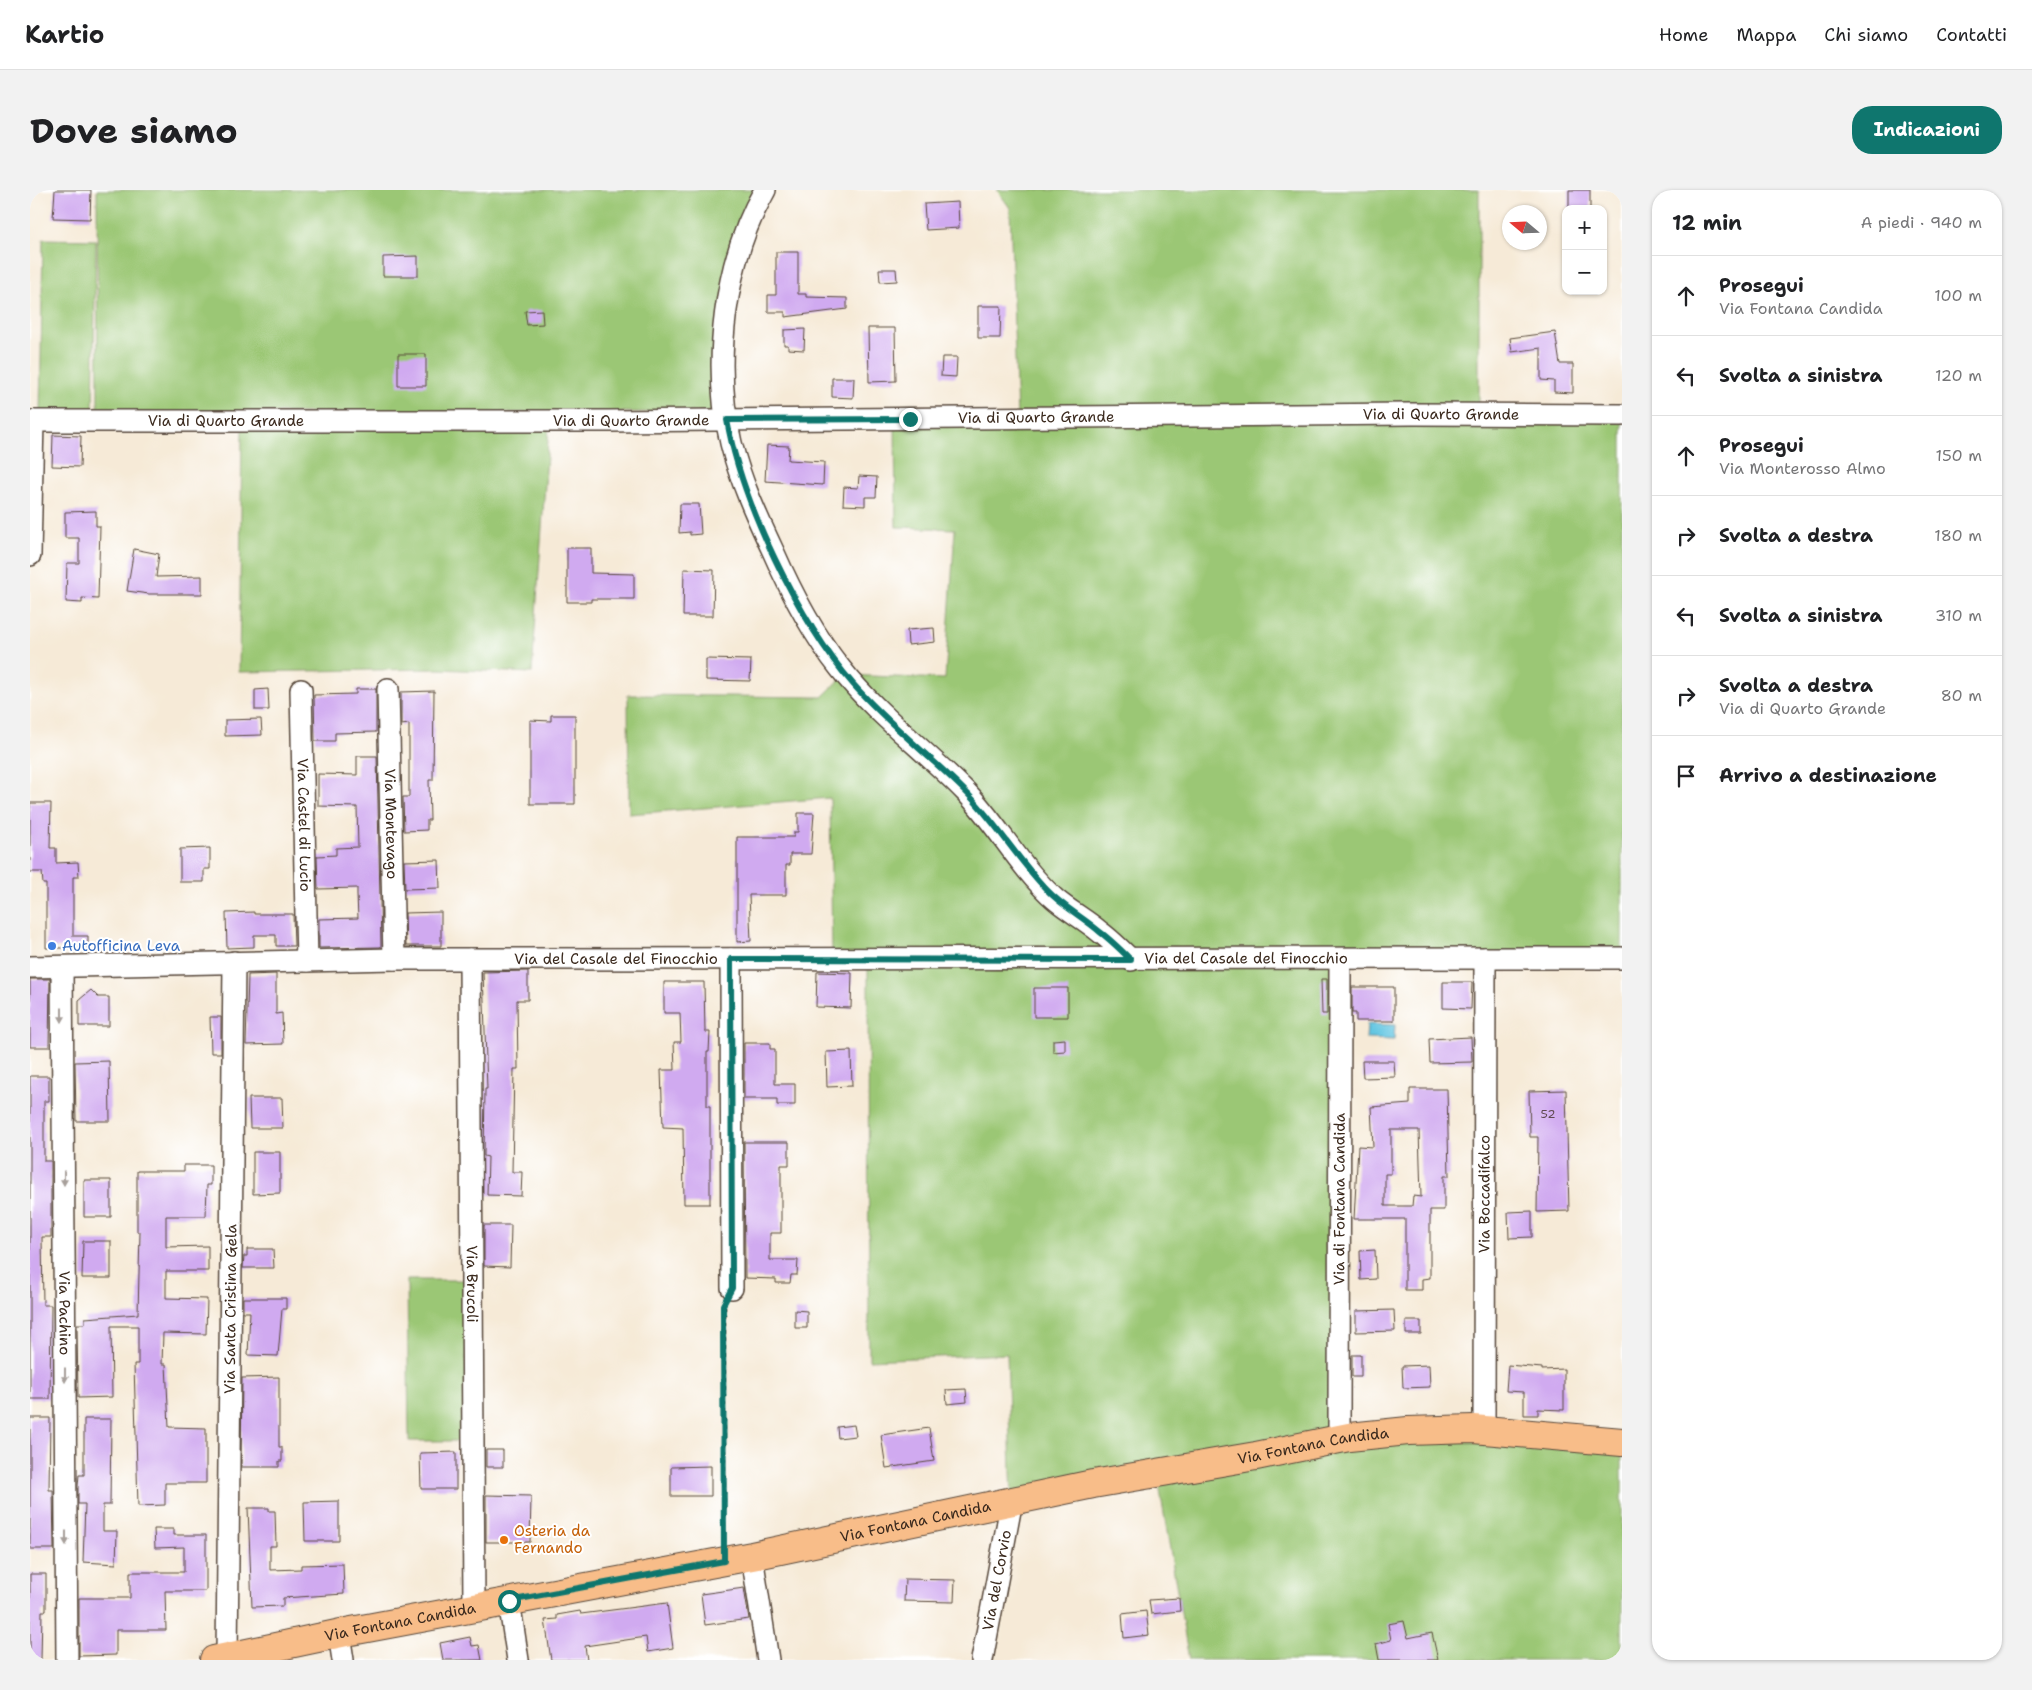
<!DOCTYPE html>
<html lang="it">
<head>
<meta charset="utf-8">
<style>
  :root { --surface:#fff; --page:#f2f2f2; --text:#202124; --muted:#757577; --line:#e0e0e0; --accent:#0f766e }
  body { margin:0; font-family:"Shantell Sans",sans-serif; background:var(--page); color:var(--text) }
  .controls { position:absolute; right:15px; top:15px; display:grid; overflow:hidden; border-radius:10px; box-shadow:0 1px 4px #0004 }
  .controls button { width:45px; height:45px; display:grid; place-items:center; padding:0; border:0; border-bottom:1px solid var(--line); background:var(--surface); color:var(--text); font:25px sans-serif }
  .compass { position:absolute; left:1472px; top:15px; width:45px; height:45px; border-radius:50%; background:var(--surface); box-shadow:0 1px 4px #0004; rotate:289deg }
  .stop { position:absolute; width:15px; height:15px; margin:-11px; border:4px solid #0f766e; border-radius:50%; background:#fff }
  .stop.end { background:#0f766e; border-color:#fff; box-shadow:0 1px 5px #0008 }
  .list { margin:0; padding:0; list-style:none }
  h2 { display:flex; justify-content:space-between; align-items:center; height:65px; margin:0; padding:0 20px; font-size:21px }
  h2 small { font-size:16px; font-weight:400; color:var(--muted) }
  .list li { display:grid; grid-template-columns:32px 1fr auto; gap:15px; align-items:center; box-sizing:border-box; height:80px; padding:0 20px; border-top:1px solid var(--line) }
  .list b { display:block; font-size:19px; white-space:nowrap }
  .list p { margin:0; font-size:16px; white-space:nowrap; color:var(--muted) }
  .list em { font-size:16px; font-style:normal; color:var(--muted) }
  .icon { flex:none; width:28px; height:28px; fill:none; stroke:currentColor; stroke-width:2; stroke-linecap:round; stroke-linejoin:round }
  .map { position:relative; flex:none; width:1592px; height:1470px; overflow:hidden; border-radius:20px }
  header { display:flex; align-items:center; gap:30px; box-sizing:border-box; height:70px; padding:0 25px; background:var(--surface); border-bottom:1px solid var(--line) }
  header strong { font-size:24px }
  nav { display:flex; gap:28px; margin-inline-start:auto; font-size:18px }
  .intro { display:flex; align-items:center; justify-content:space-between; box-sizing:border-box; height:120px; padding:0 30px }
  h1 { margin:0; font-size:35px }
  .button { padding:12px 22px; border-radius:20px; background:var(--accent); color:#fff; font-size:18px; font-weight:700 }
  main { display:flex; gap:30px; padding:0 30px }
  aside { flex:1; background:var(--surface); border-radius:20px; box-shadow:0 1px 4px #0004 }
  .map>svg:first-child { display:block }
</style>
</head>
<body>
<header>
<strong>Kartio</strong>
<nav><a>Home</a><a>Mappa</a><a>Chi siamo</a><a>Contatti</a></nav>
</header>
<div class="intro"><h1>Dove siamo</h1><a class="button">Indicazioni</a></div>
<main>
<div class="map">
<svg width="1592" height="1470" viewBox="0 0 1592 1470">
  <rect width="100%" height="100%" fill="#fff"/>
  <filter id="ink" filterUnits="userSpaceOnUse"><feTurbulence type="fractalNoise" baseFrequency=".02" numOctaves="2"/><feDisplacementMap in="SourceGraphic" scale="10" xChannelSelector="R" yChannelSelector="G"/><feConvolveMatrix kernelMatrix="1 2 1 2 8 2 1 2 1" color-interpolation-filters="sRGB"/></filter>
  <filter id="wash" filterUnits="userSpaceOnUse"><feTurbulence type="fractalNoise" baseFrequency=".0096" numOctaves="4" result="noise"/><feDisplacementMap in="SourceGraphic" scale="20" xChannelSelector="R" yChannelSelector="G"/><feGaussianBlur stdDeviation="1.12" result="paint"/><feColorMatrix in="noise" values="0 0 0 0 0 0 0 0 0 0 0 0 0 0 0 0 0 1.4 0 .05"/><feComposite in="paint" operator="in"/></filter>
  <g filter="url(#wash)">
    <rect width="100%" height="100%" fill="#f6ead7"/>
    <path fill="#9bc775" stroke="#6b784a" d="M67 0H723L685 222 68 223Z
      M967 0H1449V225H1592V768L1310 769 1309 1248 1592 1252V1470H1159L1127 1283 982 1310 977 1164 839 1170 838 770H802L800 608 599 624 598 505 792 507 815 485 915 489 925 339 866 337 865 229 987 228 980 18Z
      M13 49 66 50 63 225 10 224Z
      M519 236 502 483 408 479 209 482 212 239Z
      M377 1090H436V1251H379Z"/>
    <path fill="#64c6e2" stroke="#507880" d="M1337 834 1365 835 1364 850 1336 849Z"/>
    <g id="blocks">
      <path fill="#d0aaf0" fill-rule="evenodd" d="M25 0H61L60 29 23 28Z
        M1539 0H1560V19H1539Z
        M928 12 929 38 896 40 894 14Z
        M746 62H768V104H776V107L817 108V119L755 127V122H738V105H746Z
        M388 66V86H353V67Z
        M849 79H866L867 91 850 92Z
        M948 116H971L970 148H948Z
        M512 120 513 134 497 135 495 121Z
        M838 138H865L866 191 839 192Z
        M775 139 774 160 758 159V155H754V140Z
        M1525 142 1530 174H1543V203L1524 202V191L1511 190V158L1482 162 1480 148Z
        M368 164H396V196H368Z
        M912 167H927L926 187 911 186Z
        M802 188H824L823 208 802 207Z
        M23 245 51 246 50 277 22 276Z
        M737 255 759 256 758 270 794 272 793 295 735 291Z
        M829 286 847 287 846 307H835V316L813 315 814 297 828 298Z
        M650 314H669L671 344 660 345V342L649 343Z
        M66 321V336H70L68 409 52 408V413L36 412 37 373H49V348H35V322Z
        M537 358H561V383L604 384V409H561V412H537Z
        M104 359 129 364 126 387 172 386V404H119L97 401Z
        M654 379 684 380 683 426H653Z
        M904 438 905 452 878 455 877 440Z
        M676 469 721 470 720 491 676 490Z
        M238 499 239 520H225V500Z
        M326 499H346V542L305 543V551H285L284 505 326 504Z
        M404 501 403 590H399L400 630H397V640L374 641 373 607H379V534L371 535V502Z
        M521 525H545V614H500V530L521 531Z
        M231 529 232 545 195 546V530Z
        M327 566H347L351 757 289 758V729L328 728 327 705V698L288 699 287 666 306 665V658L328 657 327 617 288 616V584L327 585Z
        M0 613H21L20 658H26V673L48 672 49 687H43V746H58V758H16V694H13L12 682H0Z
        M768 623H784L781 664H760V675H756V705H719L721 751 707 752V647H764V642H768Z
        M180 658V679H174V692H150V659Z
        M409 670 410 698 375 699 374 671Z
        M224 722V724H263L264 756H246V745H224V757L197 758 196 723Z
        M411 722V756H376L375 723Z
        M498 781V810H487L488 879H484L482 982H492L491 1006 457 1005 458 967 454 966 455 899H457L453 782Z
        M787 782 822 783 821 818 786 817Z
        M246 784V824L252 823 253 854 216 855 218 785Z
        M0 789H20L19 857H0Z
        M1291 789H1297V824H1292Z
        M634 792H674L675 842H680L679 862H677V916H680V1014H654L653 938 633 937 631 880H645L644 852H651L650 823H634Z
        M1413 792H1442L1441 819 1413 818Z
        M1322 797H1364V831H1326V823H1322Z
        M1004 798H1038V827H1004Z
        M61 800 68 807H79V836H49V810Z
        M180 827H191V863H181Z
        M1441 847 1442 872 1400 873 1399 849Z
        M1035 849V861L1023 862V850Z
        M714 853H740V859H745V894H765V915H747V909H714Z
        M821 861 822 896 797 897 796 862Z
        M79 871 80 931H46L45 872Z
        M1332 871H1364L1365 887 1333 888Z
        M0 886H19V911H14V971H21V1047H12L13 1115H21L20 1209H0Z
        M1380 899H1417L1419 986H1414V1020H1400V1088L1392 1089V1100H1375V1029H1324L1328 956 1343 957 1341 917 1380 914ZM1361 940H1389L1391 1007 1383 1006 1382 1016H1355V984H1361Z
        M1536 900 1539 1021 1507 1022 1508 947H1500L1499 901Z
        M219 908H252L253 938H220Z
        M714 952H759V975H751V1043H740V1070H768L767 1085H761L760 1093H746V1089L715 1088Z
        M223 962H250V1003L223 1004Z
        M154 975H181V995H177L176 1026H136V1057L178 1056V1081H136V1108L177 1109 176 1144 133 1143 132 1174H136L139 1237 176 1238V1293H135V1315L108 1316 104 1174H108V1136H81L82 1207 48 1208 47 1134H55V1128L108 1124 110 1042H107V981H154Z
        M54 990H81V1027H54Z
        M1502 1021V1047L1479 1048 1478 1022Z
        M454 1035H481L480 1077 454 1076Z
        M53 1051H81V1088H52Z
        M217 1059H243L244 1078H213L214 1066H217Z
        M1345 1060 1346 1089 1331 1090 1330 1061Z
        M213 1108H256V1119H252L248 1166 218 1165 220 1122H213Z
        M765 1120 777 1121V1138H765Z
        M1364 1120 1365 1141 1326 1142V1121Z
        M1376 1131H1391V1144H1376Z
        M1322 1165H1331V1187H1322Z
        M1399 1175 1400 1197 1373 1198 1372 1176Z
        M1478 1175 1512 1178V1180L1534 1179V1220L1508 1219V1225H1494V1202L1476 1201Z
        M249 1187V1257H252V1271H249V1277H211L212 1188Z
        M936 1199 937 1212 917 1214 916 1200Z
        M0 1228H20L19 1300H23L24 1359H0Z
        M54 1229H81L80 1315H73V1341H87L86 1374 53 1372 55 1314H48V1296L49 1285H54Z
        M824 1235 826 1246 808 1248 807 1237Z
        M899 1238 904 1271 856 1278 851 1245Z
        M456 1260H473V1277H456Z
        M426 1262V1299H391L390 1263Z
        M681 1276V1306H641V1277Z
        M456 1305 501 1306 500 1352H456Z
        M309 1311V1351H275L274 1312Z
        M218 1318H239V1321H245L246 1356H240V1380L271 1379V1375L313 1374 314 1404 253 1408V1416L222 1417Z
        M124 1339H144V1345H176V1401H135L136 1440H86V1465L49 1466V1408H100V1382H154V1357L125 1358Z
        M0 1384H16V1421H12L11 1470H0Z
        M875 1389 925 1390 924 1412 874 1411Z
        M714 1398 719 1429 675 1435 671 1404Z
        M1149 1408 1150 1421 1121 1424 1119 1410Z
        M637 1413 643 1458 618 1462 616 1447 555 1456 557 1470H521L515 1430 527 1429V1425L550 1421 551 1424Z
        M1116 1421 1119 1445 1094 1448 1092 1424Z
        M1374 1431 1378 1448 1402 1443 1408 1470H1349L1346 1454 1361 1450 1358 1434Z
        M440 1447 442 1456 449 1455 452 1470H413L410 1453Z"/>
    </g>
  </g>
  <g filter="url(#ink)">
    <use href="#blocks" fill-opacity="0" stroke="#57473a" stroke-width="1"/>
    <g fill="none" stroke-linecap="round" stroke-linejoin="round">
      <defs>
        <g id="minor">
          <path d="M735 0C694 71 682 174 701 253 710 290 727 327 743 361 761 402 782 443 810 478 846 524 895 560 936 602 968 635 990 678 1025 709 1039 721 1056 730 1070 742 1081 750 1091 760 1101 770"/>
          <path id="s1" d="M0 231H579L1382 224 1592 225"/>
          <path d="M0 365 3 231"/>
          <path id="s2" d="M358 499 364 769"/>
          <path id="s3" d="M271 500 277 771"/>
          <path id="s4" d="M440 769 444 1418"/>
          <path d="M701 769 702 1098"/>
          <path id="s5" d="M0 777 364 769 1592 768"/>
          <path id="s6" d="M32 777 37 1470"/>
          <path id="s7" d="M1454 1239 1455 768"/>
          <path id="s8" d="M1309 1249 1310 769"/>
          <path d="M722 1366 738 1470"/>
          <path d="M479 1411 488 1470"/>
          <path d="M309 1444 313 1470"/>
          <path id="s9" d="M197 1467 204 772"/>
          <path id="s10" d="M952 1470 982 1310"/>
        </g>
        <g id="major">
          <path id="s11" d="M184 1470 316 1442 722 1366 1063 1294 1226 1266 1319 1247 1378 1241 1443 1239 1592 1252"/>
        </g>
      </defs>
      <use href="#minor" stroke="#57473a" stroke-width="24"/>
      <use href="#major" stroke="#57473a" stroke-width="30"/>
      <path stroke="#57473a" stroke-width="2.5" stroke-dasharray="4 4" stroke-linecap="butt" d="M694 1352 695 1112"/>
      <use href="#minor" stroke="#fff" stroke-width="21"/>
      <use href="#major" stroke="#f8bd89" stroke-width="28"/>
    </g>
    <defs><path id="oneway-solid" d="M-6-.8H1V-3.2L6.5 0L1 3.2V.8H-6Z" transform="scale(1.25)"/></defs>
    <g fill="#a79f9a">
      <use href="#oneway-solid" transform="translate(32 825) rotate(90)"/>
      <use href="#oneway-solid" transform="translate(34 988) rotate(90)"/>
      <use href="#oneway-solid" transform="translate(35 1185) rotate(90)"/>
      <use href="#oneway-solid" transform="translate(36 1348) rotate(90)"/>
    </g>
  </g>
  <g fill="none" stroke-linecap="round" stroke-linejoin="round" filter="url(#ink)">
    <path stroke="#0f766e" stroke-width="6" d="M479 1411 694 1371 693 1115 702 1098 701 769 1101 770C1091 760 1081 750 1070 742 1053 727 1033 717 1017 700 987 669 965 631 935 601 899 565 857 533 823 494 769 432 711 311 697 230L880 229"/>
  </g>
  <circle fill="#3f7fe0" stroke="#fff" stroke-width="2" cx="22" cy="756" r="5"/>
  <circle fill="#e8710a" stroke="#fff" stroke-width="2" cx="474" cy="1350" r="5"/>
  <g text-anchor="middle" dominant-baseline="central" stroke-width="4" stroke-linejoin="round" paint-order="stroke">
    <g font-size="12" fill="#604a52">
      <text x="1518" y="924">52</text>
    </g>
    <g font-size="15" fill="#3b2a1e" stroke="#fff">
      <text stroke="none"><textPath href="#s1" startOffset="1411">Via di Quarto Grande</textPath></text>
      <text stroke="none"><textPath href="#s1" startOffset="1006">Via di Quarto Grande</textPath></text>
      <text stroke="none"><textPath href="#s1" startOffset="196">Via di Quarto Grande</textPath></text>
      <text stroke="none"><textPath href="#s1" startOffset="601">Via di Quarto Grande</textPath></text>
      <text stroke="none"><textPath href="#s2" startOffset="135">Via Montevago</textPath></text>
      <text stroke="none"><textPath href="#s3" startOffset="135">Via Castel di Lucio</textPath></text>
      <text stroke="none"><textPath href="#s5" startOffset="586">Via del Casale del Finocchio</textPath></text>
      <text stroke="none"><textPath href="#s5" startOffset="1216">Via del Casale del Finocchio</textPath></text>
      <text stroke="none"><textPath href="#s7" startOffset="235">Via Boccadifalco</textPath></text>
      <text stroke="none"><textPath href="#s8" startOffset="240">Via di Fontana Candida</textPath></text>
      <text stroke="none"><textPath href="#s4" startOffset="325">Via Brucoli</textPath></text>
      <text stroke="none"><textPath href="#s9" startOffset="348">Via Santa Cristina Gela</textPath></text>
      <text stroke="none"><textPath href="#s6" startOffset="346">Via Pachino</textPath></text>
      <text stroke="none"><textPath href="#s11" startOffset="1120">Via Fontana Candida</textPath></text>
      <text stroke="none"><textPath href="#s11" startOffset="715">Via Fontana Candida</textPath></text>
      <text stroke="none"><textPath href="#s10" startOffset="81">Via del Corvio</textPath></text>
      <text stroke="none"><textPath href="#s11" startOffset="190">Via Fontana Candida</textPath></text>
    </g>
    <g font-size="15" fill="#366cbe" stroke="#fff" text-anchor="start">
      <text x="32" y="756">Autofficina Leva</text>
    </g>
    <g font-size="15" fill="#c56008" stroke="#fff" text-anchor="start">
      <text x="484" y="1341">Osteria da<tspan x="484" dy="17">Fernando</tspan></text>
    </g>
  </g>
</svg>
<div class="controls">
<button>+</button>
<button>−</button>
</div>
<svg class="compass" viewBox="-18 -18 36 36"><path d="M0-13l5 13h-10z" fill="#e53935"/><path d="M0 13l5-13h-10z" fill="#757577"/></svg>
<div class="stop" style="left:479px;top:1411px"></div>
<div class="stop end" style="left:880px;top:229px"></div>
</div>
<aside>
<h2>12 min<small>A piedi · 940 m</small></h2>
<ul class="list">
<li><svg class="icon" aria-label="ahead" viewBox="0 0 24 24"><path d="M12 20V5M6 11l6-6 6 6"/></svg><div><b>Prosegui</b><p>Via Fontana Candida</p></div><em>100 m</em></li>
<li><svg class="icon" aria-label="left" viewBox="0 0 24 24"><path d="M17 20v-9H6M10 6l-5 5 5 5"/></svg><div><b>Svolta a sinistra</b></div><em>120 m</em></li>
<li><svg class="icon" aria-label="ahead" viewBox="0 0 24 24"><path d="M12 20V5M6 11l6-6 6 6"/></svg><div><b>Prosegui</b><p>Via Monterosso Almo</p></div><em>150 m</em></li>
<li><svg class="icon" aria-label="right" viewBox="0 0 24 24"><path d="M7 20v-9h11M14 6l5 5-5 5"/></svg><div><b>Svolta a destra</b></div><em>180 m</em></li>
<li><svg class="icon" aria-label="left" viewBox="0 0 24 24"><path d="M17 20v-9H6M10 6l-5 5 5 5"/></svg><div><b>Svolta a sinistra</b></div><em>310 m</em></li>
<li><svg class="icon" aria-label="right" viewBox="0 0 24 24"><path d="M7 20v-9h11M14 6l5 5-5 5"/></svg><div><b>Svolta a destra</b><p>Via di Quarto Grande</p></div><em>80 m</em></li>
<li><svg class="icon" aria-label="arrive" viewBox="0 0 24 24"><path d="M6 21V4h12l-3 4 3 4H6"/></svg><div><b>Arrivo a destinazione</b></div></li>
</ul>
</aside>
</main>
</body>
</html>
